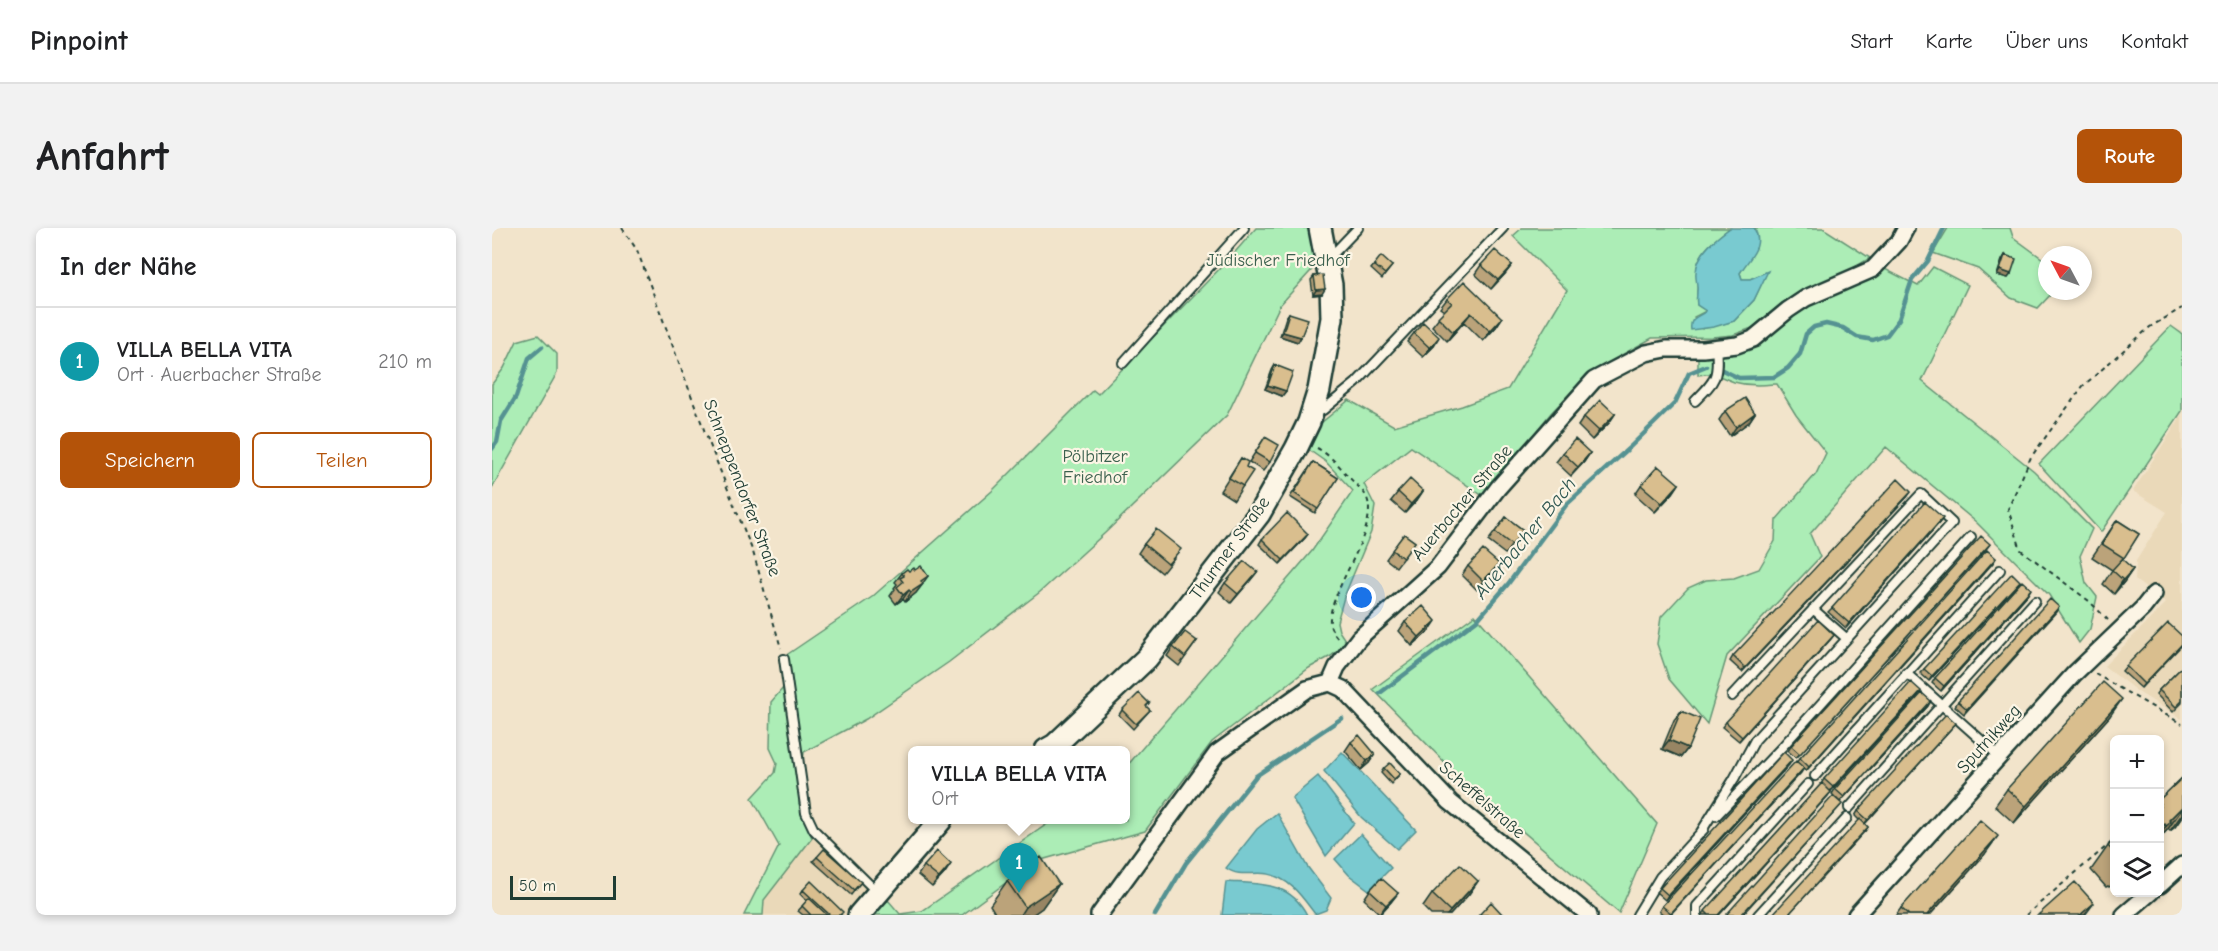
<!DOCTYPE html>
<html lang="de">
<head>
<meta charset="utf-8">
<style>
  :root { --surface:#fff; --page:#f2f2f2; --text:#202124; --muted:#757577; --line:#e0e0e0; --accent:#b45309 }
  body { margin:0; font-family:"Comic Neue",sans-serif; background:var(--page); color:var(--text) }
  .controls { position:absolute; right:18px; bottom:18px; display:grid; overflow:hidden; border-radius:9px; box-shadow:0 3px 9px #0003 }
  .controls button { width:54px; height:54px; display:grid; place-items:center; padding:0; border:0; border-bottom:2px solid var(--line); background:var(--surface); color:var(--text); font:30px sans-serif }
  .compass { position:absolute; left:1546px; top:18px; width:54px; height:54px; border-radius:50%; background:var(--surface); box-shadow:0 3px 9px #0003; rotate:311deg }
  .scale { position:absolute; left:18px; bottom:15px; width:106px; box-sizing:border-box; padding-left:6px; border:3px solid #1f3d34; border-top:0; font-size:16px; line-height:21px; white-space:nowrap; color:#1f3d34; -webkit-text-stroke:4px #fcf5e5; paint-order:stroke }
  .you { position:absolute; left:870px; top:370px; width:21px; height:21px; margin:-15px; border:4px solid #fff; border-radius:50%; background:#1a73e8; box-shadow:0 0 0 9px #1a73e833 }
  .badge { display:grid; place-items:center; width:39px; height:39px; border-radius:50%; background:var(--accent); color:#fff; font-size:20px; font-weight:700 }
  .pin { position:absolute; translate:-50% -50px; filter:drop-shadow(0 2px 3px #0008) }
  .pin::after { content:''; position:absolute; top:32px; width:21px; height:18px; background:inherit; clip-path:polygon(0 0,100% 0,50% 100%) }
  .popup { position:absolute; left:416px; top:518px; width:222px; height:78px; box-sizing:border-box; display:grid; place-content:center; border-radius:9px; background:var(--surface); filter:drop-shadow(0 2px 4px #0005); font-size:20px; white-space:nowrap; color:var(--muted) }
  .popup b { font-size:22px; color:var(--text) }
  .popup::after { content:''; position:absolute; left:50%; top:100%; margin-left:-12px; border:12px solid transparent; border-top-color:var(--surface) }
  .list { margin:0; padding:0; list-style:none }
  h2 { display:flex; justify-content:space-between; align-items:center; height:78px; margin:0; padding:0 24px; font-size:26px }
  h2 small { font-size:20px; font-weight:400; color:var(--muted) }
  .list li { display:grid; grid-template-columns:39px 1fr auto; gap:18px; align-items:center; box-sizing:border-box; height:108px; padding:0 24px; border-top:2px solid var(--line) }
  .list b { display:block; font-size:22px; white-space:nowrap }
  .list p { margin:0; font-size:20px; white-space:nowrap; color:var(--muted) }
  .list em { font-size:20px; font-style:normal; color:var(--muted) }
  .actions { display:flex; gap:12px; padding:18px 24px }
  .actions a { flex:1; padding:14px 0; border:2px solid var(--accent); border-radius:9px; text-align:center; font-size:21px; color:var(--accent) }
  .actions .main { background:var(--accent); color:#fff }
  .icon { flex:none; width:33px; height:33px; fill:none; stroke:currentColor; stroke-width:2; stroke-linecap:round; stroke-linejoin:round }
  .map { position:relative; flex:none; width:1690px; height:687px; overflow:hidden; border-radius:9px }
  header { display:flex; align-items:center; gap:36px; box-sizing:border-box; height:84px; padding:0 30px; background:var(--surface); border-bottom:2px solid var(--line) }
  header strong { font-size:28px }
  nav { display:flex; gap:33px; margin-inline-start:auto; font-size:21px }
  .intro { display:flex; align-items:center; justify-content:space-between; box-sizing:border-box; height:144px; padding:0 36px }
  h1 { margin:0; font-size:42px }
  .button { padding:15px 27px; border-radius:9px; background:var(--accent); color:#fff; font-size:21px; font-weight:700 }
  main { display:flex; gap:36px; padding:0 36px }
  aside { flex:1; background:var(--surface); border-radius:9px; box-shadow:0 3px 9px #0003 }
  .map>svg:first-child { display:block }
</style>
</head>
<body>
<header>
<strong>Pinpoint</strong>
<nav><a>Start</a><a>Karte</a><a>Über uns</a><a>Kontakt</a></nav>
</header>
<div class="intro"><h1>Anfahrt</h1><a class="button">Route</a></div>
<main>
<aside>
<h2>In der Nähe<small></small></h2>
<ul class="list">
<li><span class="badge" style="background:#0f9aa8">1</span><div><b>VILLA BELLA VITA</b><p>Ort · Auerbacher Straße</p></div><em>210 m</em></li>
</ul>
<div class="actions"><a class="main">Speichern</a><a>Teilen</a></div>
</aside>
<div class="map">
<svg width="1690" height="687" viewBox="0 0 1690 687">
  <rect width="100%" height="100%" fill="#f2e4cb"/>
  <filter id="ink" filterUnits="userSpaceOnUse"><feTurbulence type="fractalNoise" baseFrequency=".0167" numOctaves="2"/><feDisplacementMap in="SourceGraphic" scale="12" xChannelSelector="R" yChannelSelector="G"/><feConvolveMatrix kernelMatrix="1 2 1 2 8 2 1 2 1" color-interpolation-filters="sRGB"/></filter>
  <g filter="url(#ink)">
    <path fill="#ead9b9" d="M1690 187V491L1646 464 1612 438 1674 375 1643 352 1644 333 1675 284 1641 263Z
      M321 608 380 663 358 687H271L272 672Z"/>
    <path fill="#acedb6" stroke="#669575" stroke-width="1.5" d="M764 0H819L827 34 788 77 735 187 613 305 548 364 457 434 374 491 312 524 307 575 320 610 272 672 271 687H252L287 618 260 570 283 545 285 535 278 520 279 474 298 452 293 428 380 369 500 263 601 162 606 166 737 31Z
      M1030 0H1238C1226 9 1207 23 1205 39 1204 47 1206 56 1205 63 1205 69 1204 71 1205 77L1214 83 1202 89 1210 101 1242 93 1262 72 1275 44 1258 51H1250L1248 45 1255 33 1264 2 1262 0H1331L1378 30 1360 41 1311 63 1290 75 1260 100 1241 107 1220 109 1160 110 1097 145 1059 185 991 268 919 219 872 256 883 278 879 304 852 369 845 394 847 403 855 415 839 428 817 440 720 514 653 603 542 634 470 687H381L396 672 408 686 430 683 561 592H634V539L820 323 861 263 834 234 817 222 829 195 857 172 902 198 970 178 1016 161 1075 62 1021 8Z
      M1456 0H1518L1521 9 1555 34V63H1562L1546 80 1519 70 1486 41 1441 25Z
      M1441 39 1476 57 1430 153 1542 243 1600 301 1588 328 1594 355 1605 369 1598 401 1587 415 1557 367 1484 294 1394 219 1318 306 1328 329 1235 428 1215 496 1177 451 1165 416 1169 389 1196 360 1214 352 1242 350 1267 341 1283 313 1284 292 1324 246 1334 225 1304 187 1285 156C1270 157 1256 158 1242 154 1225 148 1225 144 1206 147V128L1235 127 1253 123 1270 114 1309 80 1366 56 1393 41 1426 58Z
      M1679 98 1690 106V183L1609 304 1547 236Z
      M46 107 65 126V145L0 260V156L12 140 25 113Z
      M983 387 1165 596 1127 685 970 552 881 461Z"/>
    <path fill="#79cad0" stroke="#559292" stroke-width="1.5" d="M1238 0H1262C1273 18 1257 30 1248 45L1250 51H1258L1276 43 1262 72 1242 93 1222 99 1199 102C1197 89 1206 90 1214 83L1205 77C1204 70 1205 69 1205 63 1206 57 1203 50 1204 44 1205 25 1224 10 1238 0Z
      M850 524 924 602 905 621 869 589 832 543Z
      M826 548 862 595 834 628 800 570Z
      M785 585 815 638 839 670 834 682 823 686C810 669 799 651 776 646 762 643 747 650 734 640L765 601Z
      M869 606 899 640 877 662 857 647 843 631Z
      M734 654C767 656 798 653 815 687H730Z"/>
    <g fill="none" stroke-linecap="round" stroke-linejoin="round">
      <path stroke="#559292" stroke-width="4.5" d="M1226 140 1247 150 1282 149 1296 140 1308 126 1314 106 1322 99 1334 96 1351 100 1365 109 1381 112 1395 107 1407 91 1420 52 1436 33 1452 0
        M0 221 5 214 9 193 24 169 37 130 50 119
        M888 465 986 391 1016 356 1075 276 1137 220 1183 175 1197 145 1214 138
        M663 687 694 635 764 548 850 490"/>
      <defs>
        <path id="lane" d="M835 28 842 25 866 0
          M631 135 752 0
          M1203 173C1224 152 1227 149 1224 119
          M822 182H831L864 155 1011 0
          M1321 381 1354 410
          M292 431 314 585 322 602 385 664
          M1414 445 1508 529
          M1323 548 1508 342
          M1357 580 1543 373
          M1224 588 1290 519 1479 309
          M1209 604 1242 551 1263 512 1460 295 1429 266 1240 468
          M1145 687 1168 649 1212 601
          M1205 687V678L1316 556
          M1266 687 1355 590"/>
        <path id="street" d="M838 455 845 439 867 410 946 339 1006 260 1102 152 1154 125 1174 121H1211L1245 117 1261 111 1296 82 1314 70 1381 41 1407 13 1414 0
          M1668 657 1690 637
          M607 687 725 525 815 461 838 455 851 461 958 574 1097 687
          M1364 687 1582 446 1651 380 1662 366
          M1632 687 1659 664"/>
        <path id="secondary" d="M554 522 563 517 655 430 767 286 804 221 817 194 827 162 840 90 839 57 828 0
          M367 687 449 592"/>
      </defs>
      <use href="#lane" stroke="#1f3d34" stroke-width="12"/>
      <use href="#street" stroke="#1f3d34" stroke-width="20"/>
      <use href="#secondary" stroke="#1f3d34" stroke-width="26"/>
      <path stroke="#1f3d34" stroke-width="2" stroke-dasharray="4.5 4.5" stroke-linecap="butt" d="M130 0 145 22 214 207 261 324 289 420
        M825 220C836 226 847 237 855 247 861 254 870 261 874 268 891 301 829 371 839 400 841 404 844 408 846 411
        M1616 392 1597 373 1529 322 1516 281 1539 229 1591 158 1658 99 1690 80
        M1603 446 1690 496
        M1534 687 1622 612"/>
      <use href="#lane" stroke="#fcf5e5" stroke-width="8"/>
      <use href="#street" stroke="#fcf5e5" stroke-width="15"/>
      <use href="#secondary" stroke="#fcf5e5" stroke-width="21"/>
    </g>
    <path fill="#bba37a" stroke="#1f3d34" stroke-width="1.5" d="M1513 27 1519 46 1516 50 1505 47 1510 32Z
      M882 37 900 38 890 51 879 41Z
      M989 37H1020L1013 46 999 61 983 46Z
      M822 48 830 66 821 67 819 52Z
      M955 71 1010 90 1004 99 991 113 972 94 955 113 940 98 952 83 948 80Z
      M797 85 809 109 806 114 788 108 794 89Z
      M922 105 941 119 931 129 915 114Z
      M783 137 794 163 790 168 773 161 780 142Z
      M1233 183 1263 185 1257 194 1238 208 1227 192Z
      M1123 186 1117 195 1100 212 1086 198 1092 189Z
      M773 209 778 234 771 243 757 234Z
      M1071 225H1098L1092 234 1079 248 1064 234Z
      M749 230 754 239 751 258 742 272 728 263Z
      M821 234 846 250 823 285 798 269Z
      M1187 256 1181 265 1163 284 1143 266 1149 257Z
      M931 263 925 272 913 285 899 273 906 264Z
      M1416 268 1250 444 1238 433 1241 428Z
      M1014 289 1031 302 1013 326 996 313Z
      M1625 292 1647 306 1630 332 1641 341 1632 354 1622 366 1611 356 1620 342 1600 329Z
      M1448 294 1354 400 1336 384 1340 380Z
      M816 306 813 310 788 336 767 316 770 311Z
      M912 306 923 314 904 339 894 331Z
      M652 316 682 330 670 345 646 325Z
      M1498 316 1304 530 1296 523 1299 518Z
      M1504 330 1314 543 1311 541 1178 687H1172L1167 683 1170 678 1308 530Z
      M1007 336 1000 345 985 362 970 347 976 338Z
      M423 342 436 348 424 365 413 374 411 371 404 376 398 368 403 361 402 360 405 356 403 354 410 345Z
      M765 344 739 375 727 364 733 355Z
      M1528 353 1437 453 1428 445 1432 441Z
      M1536 366 1449 463 1440 455 1443 450Z
      M1567 379 1472 486 1463 478 1466 473Z
      M913 394 938 402 920 418 907 403Z
      M1342 407 1247 513 1230 499 1234 494Z
      M1690 408 1649 460 1630 443 1634 438Z
      M705 413 687 438 675 428 681 419Z
      M1690 439V475L1681 484 1664 466 1667 462Z
      M1429 463 1339 563 1336 568 1227 687H1210L1329 556 1332 551Z
      M657 475 654 479 658 482 641 501 627 487 630 482Z
      M1436 478 1348 574 1340 566 1343 561Z
      M1189 483 1196 520 1189 529 1170 521 1182 492Z
      M1618 488 1522 595 1503 578 1515 561Z
      M1464 495 1373 596 1376 599 1373 603 1367 592 1363 588 1366 583Z
      M859 514 883 526 877 535 869 542 853 523Z
      M1300 532 1173 672 1164 664 1168 660Z
      M892 540 908 546 899 556 889 545Z
      M1690 550V589L1683 599 1678 603 1676 601 1668 610V571Z
      M1623 612V655L1617 659 1616 658 1614 659 1599 642 1616 618Z
      M1493 626 1438 687H1404L1409 680Z
      M325 629 369 654 359 667 321 633Z
      M432 638 453 645 440 659 426 647Z
      M515 653 567 656 550 680 540 687H504L498 677Z
      M986 653 977 666 958 687H939L931 679 940 666Z
      M311 662 349 687H311L306 683 315 673 308 666Z
      M878 662 906 665 899 674 888 686 872 671Z"/>
    <path fill="#988563" stroke="#1f3d34" stroke-width="1.5" d="M1020 37 1013 46 999 61 1006 52Z
      M1508 42 1519 46 1516 50 1505 47Z
      M833 61 830 66 821 67 824 62Z
      M979 85 972 94 955 113 961 104Z
      M1010 90 1004 99 991 113 998 103Z
      M791 104 809 109 806 114 788 108Z
      M947 109 941 119 931 129 938 120Z
      M776 157 794 163 790 168 773 161Z
      M1263 185 1257 194 1238 208 1244 199Z
      M1123 186 1117 195 1100 212 1107 203Z
      M1098 225 1092 234 1079 248 1086 239Z
      M1187 256 1181 265 1163 284 1170 275Z
      M931 263 925 272 913 285 919 276Z
      M1419 264 1416 268 1250 444 1253 440Z
      M1451 290 1448 294 1354 400 1357 395Z
      M816 306 813 310 788 336 791 332Z
      M1498 316 1495 320 1304 530 1308 526Z
      M1504 330 1501 335 1314 543 1317 539Z
      M1007 336 1000 345 985 362 991 353Z
      M1641 341 1632 354 1622 366 1631 352Z
      M765 344 758 353 739 375 746 366Z
      M1528 353 1525 357 1437 453 1440 448Z
      M431 356 424 365 413 374 419 364Z
      M1539 361 1536 366 1449 463 1452 458Z
      M417 362 411 371 404 376 411 367Z
      M1567 379 1564 384 1472 486 1475 481Z
      M944 393 938 402 920 418 927 409Z
      M1342 407 1339 411 1247 513 1250 509Z
      M1690 416V417L1649 460 1652 456Z
      M1429 463 1426 468 1338 564 1341 559Z
      M1630 471 1618 488 1522 595 1534 578Z
      M1439 473 1436 478 1348 574 1352 569Z
      M1464 495 1460 499 1372 596 1376 592Z
      M1177 512 1196 520 1189 529 1170 521Z
      M883 526 877 535 869 542 875 533Z
      M1300 532 1297 537 1173 672 1176 667Z
      M1312 540 1309 545 1177 687 1179 685Z
      M1339 564 1227 687H1226Z
      M1350 576 1250 687H1249Z
      M1690 579V581L1676 601 1668 610V607L1674 598 1677 592Z
      M1690 586V589L1683 599 1678 603Z
      M1376 599 1373 603 1296 687Z
      M1506 608 1493 626 1438 687H1435Z
      M459 636 453 645 440 659 447 650Z
      M986 653 977 666 958 687H955Z
      M567 656 550 680 540 687H528L533 679Z
      M906 665 899 674 888 686 894 677Z
      M1602 675 1593 687H1588Z"/>
    <path fill="#d9be8e" stroke="#1f3d34" stroke-width="1.5" d="M1003 22 1020 37 1006 52 989 37Z
      M1513 27 1524 31 1519 46 1508 42Z
      M889 28 900 38 893 46 882 37Z
      M831 47 833 61 824 62 822 48Z
      M972 53 1010 90 998 103 979 85 961 104 946 89 960 75 955 71Z
      M797 85 816 91 809 109 791 104Z
      M931 94 947 109 938 120 922 105Z
      M783 137 801 144 794 163 776 157Z
      M1253 170 1263 185 1244 199 1233 183Z
      M1108 172 1123 186 1107 203 1092 189Z
      M773 209 787 217 778 234 763 225Z
      M1083 211 1098 225 1086 239 1071 225Z
      M749 230 756 234 754 239 761 243 751 258 737 250Z
      M821 234 846 250 826 281 802 265Z
      M1166 238 1187 256 1170 275 1149 257Z
      M918 251 931 263 919 276 906 264Z
      M1406 251 1419 264 1253 440 1241 428Z
      M1433 274 1451 290 1357 395 1340 380Z
      M795 285 816 306 791 332 770 311Z
      M1014 289 1031 302 1020 317 1003 304Z
      M1625 292 1647 306 1632 330 1610 316Z
      M664 301 689 321 676 336 652 316Z
      M912 306 923 314 911 330 900 322Z
      M1489 308 1498 316 1308 526 1299 518Z
      M991 322 1007 336 991 353 976 338Z
      M1495 322 1504 330 1317 539 1308 530Z
      M1630 331 1641 341 1631 352 1620 342Z
      M752 333 765 344 746 366 733 355Z
      M429 338 436 348 429 353 431 356 419 364 417 362 411 367 405 359 411 354 408 350 412 348 410 345 415 341 417 343 422 340 423 342Z
      M1520 345 1528 353 1440 448 1432 441Z
      M1530 353 1539 361 1452 458 1443 450Z
      M1558 371 1567 379 1475 481 1466 473Z
      M931 378 944 393 927 409 913 394Z
      M1326 392 1342 407 1250 509 1234 494Z
      M1676 395 1690 408V416L1652 456 1634 438Z
      M693 404 705 413 693 429 681 419Z
      M1690 439V473L1684 479 1667 462Z
      M1419 454 1429 463 1341 559 1332 551Z
      M1611 454 1630 471 1534 578 1515 561Z
      M647 465 657 475 654 478 658 482 644 496 630 482Z
      M1430 465 1439 473 1352 569 1343 561Z
      M1189 483 1208 491 1196 520 1177 512Z
      M1454 486 1464 495 1376 592 1366 583Z
      M867 507 883 526 875 533 859 514Z
      M1292 524 1300 532 1176 667 1168 660Z
      M1304 533 1312 540 1179 685 1170 678Z
      M898 535 908 546 902 551 892 540Z
      M1690 550V579L1677 592 1679 594 1674 598 1673 596 1668 601V571Z
      M1330 555 1339 564 1226 687H1217L1213 683Z
      M1341 568 1350 576 1249 687H1234Z
      M1368 591 1376 599 1296 687H1280Z
      M1488 592 1506 608 1435 687H1417L1409 680Z
      M1623 612V625L1616 618Z
      M332 621 369 654 362 662 325 629Z
      M445 623 459 636 447 650 432 638Z
      M549 629 567 656 533 679 515 653Z
      M968 636 986 653 958 683 940 666Z
      M889 650 906 665 894 677 878 662Z
      M319 653 351 684 348 687H338L311 662Z
      M1583 654 1602 675 1588 687H1546Z
      M317 670 335 687H319L310 678Z
      M999 674 1011 687H987Z"/>
  </g>
  <g text-anchor="middle" dominant-baseline="central" stroke-width="4.5" stroke-linejoin="round" paint-order="stroke">
    <g font-size="18" fill="#3b604e" stroke="#fcf5e5">
      <text x="786" y="32">Jüdischer Friedhof</text>
      <text x="603" y="228">Pölbitzer<tspan x="603" dy="21">Friedhof</tspan></text>
    </g>
    <g font-size="18" fill="#1f3d34" stroke="#fcf5e5">
      <text transform="translate(250 260) rotate(69)">Schneppendorfer Straße</text>
      <text transform="translate(970 275) rotate(-50)">Auerbacher Straße</text>
      <text transform="translate(738 320) rotate(-54)">Thurmer Straße</text>
      <text transform="translate(1497 511) rotate(-48)">Sputnikweg</text>
      <text transform="translate(990 572) rotate(41)">Scheffelstraße</text>
    </g>
    <g font-size="20" font-style="italic" fill="#315953" stroke="#fcf5e5">
      <text transform="translate(1033 310) rotate(-51)">Auerbacher Bach</text>
    </g>
  </g>
</svg>
<div class="controls">
<button>+</button>
<button>−</button>
<button><svg class="icon" aria-label="layers" viewBox="0 0 24 24"><path d="M12 4l9 5-9 5-9-5zM3 14l9 5 9-5"/></svg></button>
</div>
<svg class="compass" viewBox="-18 -18 36 36"><path d="M0-13l5 13h-10z" fill="#e53935"/><path d="M0 13l5-13h-10z" fill="#757577"/></svg>
<div class="scale">50 m</div>
<div class="you"></div>
<div class="pin badge" style="left:527px;top:665px;background:#0f9aa8">1</div>
<div class="popup"><b>VILLA BELLA VITA</b>Ort</div>
</div>
</main>
</body>
</html>
